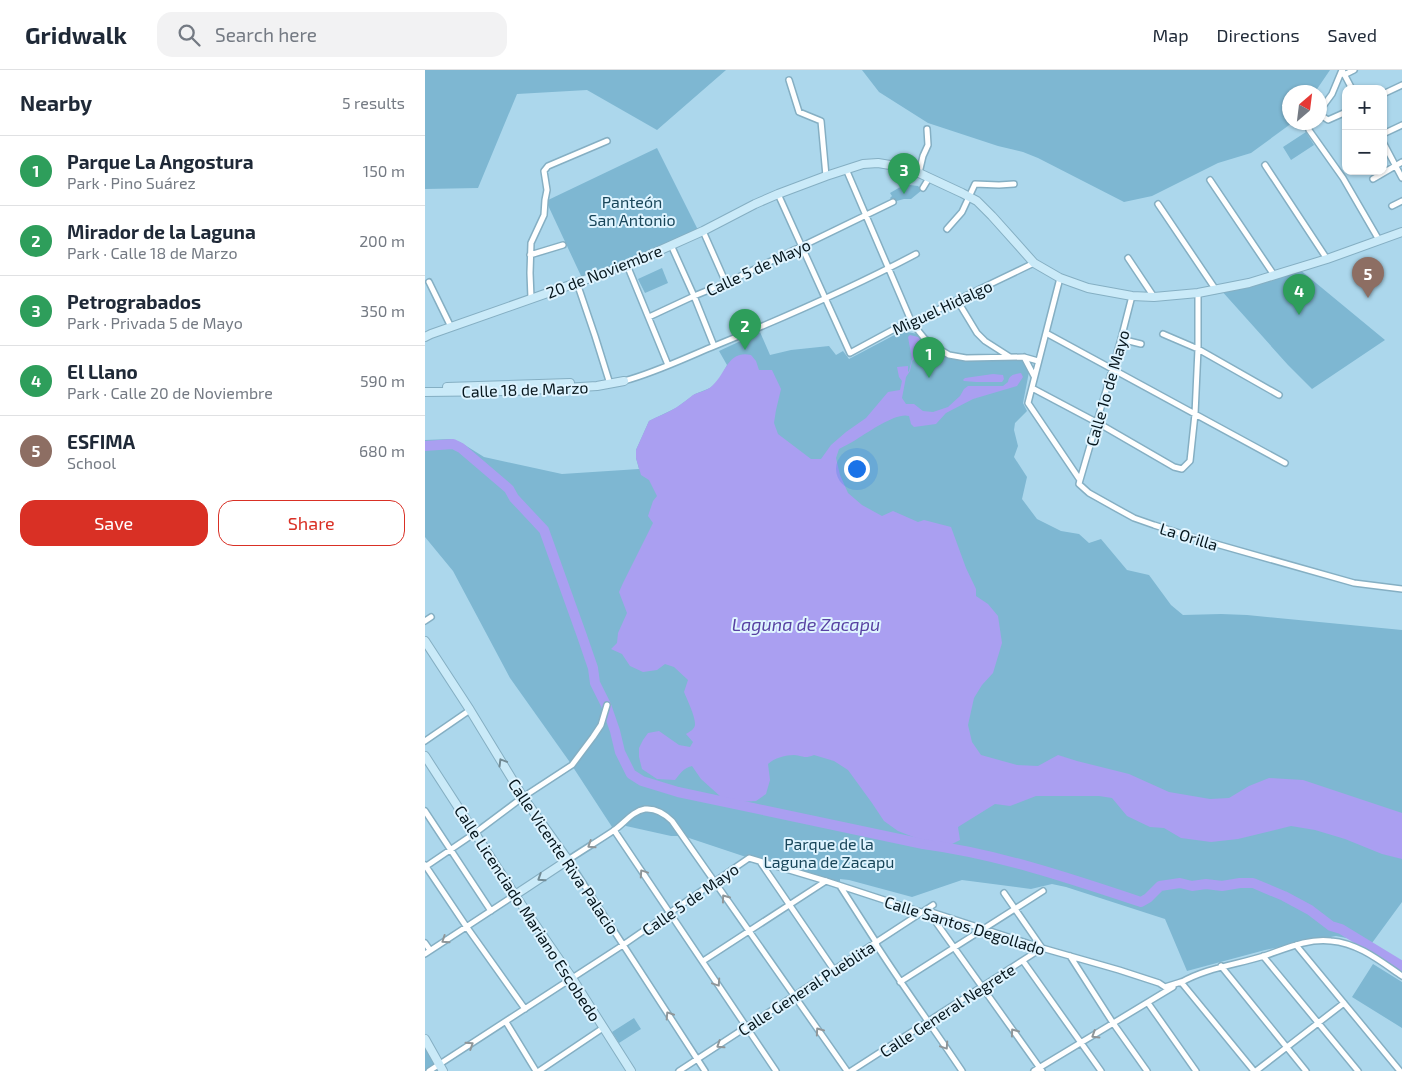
<!DOCTYPE html>
<html lang="en">
<head>
<meta charset="utf-8">
<style>
  :root { --surface:#fff; --page:#f2f2f3; --text:#1f2937; --muted:#747a83; --line:#e0e1e3; --accent:#d93025 }
  body { margin:0; font-family:"Exo 2",sans-serif; background:var(--page); color:var(--text) }
  .controls { position:absolute; right:15px; top:15px; display:grid; overflow:hidden; border-radius:10px; box-shadow:0 1px 4px #0004 }
  .controls button { width:45px; height:45px; display:grid; place-items:center; padding:0; border:0; border-bottom:1px solid var(--line); background:var(--surface); color:var(--text); font:25px sans-serif }
  .compass { position:absolute; left:857px; top:15px; width:45px; height:45px; border-radius:50%; background:var(--surface); box-shadow:0 1px 4px #0004; rotate:28deg }
  .you { position:absolute; left:431px; top:398px; width:18px; height:18px; margin:-12px; border:4px solid #fff; border-radius:50%; background:#1a73e8; box-shadow:0 0 0 8px #1a73e833 }
  .badge { display:grid; place-items:center; width:32px; height:32px; border-radius:50%; background:var(--accent); color:#fff; font-size:16px; font-weight:700 }
  .pin { position:absolute; translate:-50% -41px; filter:drop-shadow(0 1px 2px #0008) }
  .pin::after { content:''; position:absolute; top:26px; width:18px; height:15px; background:inherit; clip-path:polygon(0 0,100% 0,50% 100%) }
  .list { margin:0; padding:0; list-style:none }
  h2 { display:flex; justify-content:space-between; align-items:center; height:65px; margin:0; padding:0 20px; font-size:21px }
  h2 small { font-size:16px; font-weight:400; color:var(--muted) }
  .list li { display:grid; grid-template-columns:32px 1fr auto; gap:15px; align-items:center; box-sizing:border-box; height:70px; padding:0 20px; border-top:1px solid var(--line) }
  .list b { display:block; font-size:19px; white-space:nowrap }
  .list p { margin:0; font-size:16px; white-space:nowrap; color:var(--muted) }
  .list em { font-size:16px; font-style:normal; color:var(--muted) }
  .actions { display:flex; gap:10px; padding:15px 20px }
  .actions a { flex:1; padding:11px 0; border:1px solid var(--accent); border-radius:15px; text-align:center; font-size:18px; color:var(--accent) }
  .actions .main { background:var(--accent); color:#fff }
  .icon { flex:none; width:28px; height:28px; fill:none; stroke:currentColor; stroke-width:2; stroke-linecap:round; stroke-linejoin:round }
  .map { position:relative; flex:none; width:977px; height:1001px; overflow:hidden }
  header { display:flex; align-items:center; gap:30px; box-sizing:border-box; height:70px; padding:0 25px; background:var(--surface); border-bottom:1px solid var(--line) }
  header strong { font-size:24px }
  nav { display:flex; gap:28px; margin-inline-start:auto; font-size:18px }
  .search { width:350px; height:45px; background:var(--page); display:flex; align-items:center; gap:12px; box-sizing:border-box; padding:0 18px; border-radius:15px; color:var(--muted); font-size:19px }
  main { display:flex }
  aside { flex:1; background:var(--surface) }
  .map>svg:first-child { display:block }
</style>
</head>
<body>
<header>
<strong>Gridwalk</strong>
<div class="search"><svg class="icon" aria-label="search" viewBox="0 0 24 24"><circle cx="10" cy="10" r="6"/><path d="M15 15l6 6"/></svg>Search here</div>
<nav><a>Map</a><a>Directions</a><a>Saved</a></nav>
</header>
<main>
<aside>
<h2>Nearby<small>5 results</small></h2>
<ul class="list">
<li><span class="badge" style="background:#2e9e5b">1</span><div><b>Parque La Angostura</b><p>Park · Pino Suárez</p></div><em>150 m</em></li>
<li><span class="badge" style="background:#2e9e5b">2</span><div><b>Mirador de la Laguna</b><p>Park · Calle 18 de Marzo</p></div><em>200 m</em></li>
<li><span class="badge" style="background:#2e9e5b">3</span><div><b>Petrograbados</b><p>Park · Privada 5 de Mayo</p></div><em>350 m</em></li>
<li><span class="badge" style="background:#2e9e5b">4</span><div><b>El Llano</b><p>Park · Calle 20 de Noviembre</p></div><em>590 m</em></li>
<li><span class="badge" style="background:#8d6e63">5</span><div><b>ESFIMA</b><p>School</p></div><em>680 m</em></li>
</ul>
<div class="actions"><a class="main">Save</a><a>Share</a></div>
</aside>
<div class="map">
<svg width="977" height="1001" viewBox="0 0 977 1001">
  <rect width="100%" height="100%" fill="#acd7ec"/>
  <path fill="#7eb7d2" d="M0 0H301L232 60 162 20 92 24 53 118 0 119Z
    M437 0H905L890 22H864V52L867 53 826 83 793 93 727 126 699 132 613 88 598 82 573 76 503 53 454 22Z
    M881 62 889 75 866 90 858 77Z
    M232 78 273 160 223 182 157 208 121 131Z
    M485 115 493 116 497 120 486 129H479L468 132 465 128 467 126 465 123 477 116Z
    M237 198 243 213 220 223 213 209Z
    M874 199 960 270 887 319 863 295 795 219Z
    M477 261 493 264 524 286 597 287 604 302 598 333 602 341 590 353 589 360 593 376 589 387 602 407 597 429 612 449 636 461 654 464 664 473 676 469 702 500 724 505 746 535 758 545 796 544 822 545 977 560V832L947 873 911 866 840 880 762 901 740 849 641 817 627 814 606 819 537 810 487 827 424 810 415 809V816L336 792 258 766H246L201 756 199 753 189 760 144 691 85 608 28 501 0 467V370L25 369 35 372 59 387 137 404 214 399 211 388V380L224 351 251 338 270 324 285 318 295 309 302 295 294 281 335 262 345 285 366 280 404 276 411 285 418 281 424 289Z
    M948 894 977 912V958L927 927Z
    M209 948 216 959 194 973 187 962Z
    M0 971 13 993 0 1000Z"/>
  <path fill="#aa9ff1" d="M485 265 493 267 496 270 492 287 487 291 485 301 481 307 477 328 481 334H489L498 341 508 342 523 337 535 326 539 319 543 316H578L583 312C584 305 589 304 596 303L598 307 592 316 548 329 521 343 511 354 489 357 486 354 484 346C472 342 445 361 435 367 428 372 421 375 414 379L411 388 415 405 423 423 437 435 457 446 468 441 493 452 499 450 526 457 541 498 551 519V526L563 534 573 546 577 573 568 603 557 615 549 628 543 655 547 672 556 685 592 695 613 696 633 685 652 691 704 704 744 722 785 729 804 728 824 716 844 708 878 710 977 743V789L957 784 920 769 890 760 866 756 813 769 786 772 756 768 739 758 725 757 702 746 687 728 674 726H611L585 736 570 734 533 757 535 770 525 775 491 768 473 761 459 751 447 733 423 700 409 691 389 685C379 689 379 686 369 685 361 685 349 688 343 694L345 710 341 724 331 731 314 732 296 727 276 709 267 696C258 698 255 704 250 710L232 709 217 699 214 687V678L218 670 223 663 234 661 254 675 265 677 268 672 261 664C264 662 269 660 270 655 271 648 262 629 259 622L263 610 249 597 240 594 232 600 218 602 205 596 197 584 186 579 192 573 193 563 202 543 194 522 198 513 228 453 223 446 228 431 232 426 224 410 216 405 211 388V380L224 351C233 346 243 343 252 337 258 333 263 329 268 325 274 322 281 321 286 317 301 305 302 280 326 285L331 291 334 300H347L356 319 351 340 349 353 353 364 386 389H396L406 375 421 362 441 348 463 322 475 320 477 311 474 307 472 297 483 296V302L484 301 487 289 483 267Z
    M568 304 578 305 579 309 577 312H551L539 311 538 310 540 308Z"/>
  <g fill="none" stroke-linecap="round" stroke-linejoin="round">
    <path stroke="#aa9ff1" stroke-width="10" d="M0 376 28 374 36 378 84 419 89 428 119 460 157 566 168 598 170 613 181 635 190 661 195 682 206 704 217 711 253 722 498 774C573 784 644 808 716 832L723 828 735 816 755 813 767 816 781 814 797 816 815 813H828L859 826 885 840 906 856 916 859 977 896"/>
    <defs>
      <path id="street" d="M917 0 927 19
        M919 5 929 0
        M364 10 374 42 396 51 401 106
        M958 24 977 15
        M895 43 896 39 907 24 917 0
        M894 44 903 50 921 42
        M885 52 883 55 884 60 918 108 954 170
        M958 64 977 55
        M958 72 977 108
        M840 95 902 189
        M421 99 487 253 500 269 509 276 524 285 541 288 599 287 613 291
        M494 103 498 86 503 75 502 59
        M948 109 977 92
        M785 110 849 205
        M498 118 504 108
        M353 124 425 283 475 256 487 253 532 230 609 193
        M733 134 791 220
        M967 136 977 131
        M522 159 537 142 550 114 574 115 589 114
        M278 161 301 213
        M246 175 269 226 289 276
        M105 185 138 175
        M703 188 729 227
        M202 195 243 295
        M635 208 603 333 655 410 654 414 664 423 689 437 709 448 729 455 770 468 929 513 977 519
        M4 212 26 257
        M152 213 170 266 185 314
        M106 228 105 203 106 173 119 145 120 130 122 120 119 101 123 96 182 71
        M532 230 552 263 560 271 585 287
        M224 247 269 226 301 213 468 132
        M621 263 860 393
        M738 264 773 279 854 325
        M696 269 716 274
        M599 287 609 306
        M199 311C229 303 258 289 287 277 356 249 425 219 491 184
        M607 318 673 353 749 397 757 399 765 391 770 344 773 279V223
        M655 410 696 269 707 226
        M0 551 6 547
        M0 671 45 640
        M0 741 66 841
        M189 760 351 1001
        M336 793 409 900
        M0 795 41 856 100 939
        M0 797 50 763 98 727 147 695 168 667 176 655 182 635
        M415 816 451 872 452 876C479 918 509 959 537 1001
        M503 841 617 1001
        M0 873 5 880
        M871 875 975 1001
        M0 884 90 825
        M645 886 688 953 722 1001
        M838 886 933 1001
        M278 891 401 811
        M598 891 676 1001
        M796 896 881 1001
        M475 912 618 821
        M756 912 829 1001
        M755 913C781 898 810 895 839 886 860 879 883 868 906 871 933 873 955 891 977 906
        M723 933 771 1001
        M81 952 111 1001
        M4 1001 198 875 324 788 401 811 496 842 503 841 617 878 694 900 734 913 740 917 756 912
        M114 1001 178 958
        M254 1001 508 835
        M280 1001 143 790C158 780 173 771 188 761 199 754 207 741 220 739 231 738 240 744 247 751L422 1001
        M426 1001 617 878 579 823
        M609 1001 748 917
        M831 1001 919 933"/>
      <path id="secondary" d="M0 267 6 264 202 195 278 161 330 134 353 124 401 106 438 94 453 93 477 97 494 103 537 123 552 131 567 146 609 193 635 208 663 218 707 226 729 227 773 223 824 213 902 189 977 162
        M22 317 145 313
        M0 322 89 321 172 316 199 311
        M0 571 45 640 98 727 143 790 90 825
        M0 686 90 825 147 908 206 1001
        M0 969 18 1001"/>
    </defs>
    <use href="#street" stroke="#85afc3" stroke-width="8"/>
    <use href="#secondary" stroke="#85afc3" stroke-width="10"/>
    <use href="#street" stroke="#fff" stroke-width="5"/>
    <use href="#secondary" stroke="#caeaf8" stroke-width="8"/>
  </g>
  <defs><path id="oneway-chevron" d="M-2-3.5L2.5 0L-2 3.5" fill="none" stroke-width="1.6" stroke-linecap="round" stroke-linejoin="round" transform="scale(1.25)"/></defs>
  <g stroke="#728b95">
    <use href="#oneway-chevron" transform="translate(77 692) rotate(-121)"/>
    <use href="#oneway-chevron" transform="translate(116 808) rotate(147)"/>
  </g>
  <g stroke="#8f9699">
    <use href="#oneway-chevron" transform="translate(166 775) rotate(147)"/>
    <use href="#oneway-chevron" transform="translate(218 803) rotate(-124)"/>
    <use href="#oneway-chevron" transform="translate(300 828) rotate(-126)"/>
    <use href="#oneway-chevron" transform="translate(20 870) rotate(146)"/>
    <use href="#oneway-chevron" transform="translate(292 913) rotate(56)"/>
    <use href="#oneway-chevron" transform="translate(244 945) rotate(-123)"/>
    <use href="#oneway-chevron" transform="translate(394 961) rotate(-125)"/>
    <use href="#oneway-chevron" transform="translate(589 962) rotate(-126)"/>
    <use href="#oneway-chevron" transform="translate(670 965) rotate(148)"/>
    <use href="#oneway-chevron" transform="translate(45 975) rotate(-33)"/>
    <use href="#oneway-chevron" transform="translate(295 975) rotate(147)"/>
    <use href="#oneway-chevron" transform="translate(520 976) rotate(56)"/>
  </g>
  <g text-anchor="middle" dominant-baseline="central" stroke-width="4" stroke-linejoin="round" paint-order="stroke">
    <g font-size="16" fill="#19465a" stroke="#dff4ff">
      <text x="207" y="131">Panteón<tspan x="207" dy="18">San Antonio</tspan></text>
      <text x="404" y="773">Parque de la<tspan x="404" dy="18">Laguna de Zacapu</tspan></text>
    </g>
    <g font-size="16" fill="#06161d" stroke="#dff4ff">
      <text transform="translate(333 197) rotate(-25)">Calle 5 de Mayo</text>
      <text transform="translate(179 201) rotate(-21)">20 de Noviembre</text>
      <text transform="translate(517 237) rotate(-25)">Miguel Hidalgo</text>
      <text transform="translate(682 318) rotate(-74)">Calle 1o de Mayo</text>
      <text transform="translate(100 319) rotate(-2)">Calle 18 de Marzo</text>
      <text transform="translate(764 466) rotate(17)">La Orilla</text>
      <text transform="translate(139 786) rotate(56)">Calle Vicente Riva Palacio</text>
      <text transform="translate(265 829) rotate(-35)">Calle 5 de Mayo</text>
      <text transform="translate(103 843) rotate(57)">Calle Licenciado Mariano Escobedo</text>
      <text transform="translate(540 855) rotate(17)">Calle Santos Degollado</text>
      <text transform="translate(381 918) rotate(-33)">Calle General Pueblita</text>
      <text transform="translate(522 940) rotate(-33)">Calle General Negrete</text>
    </g>
    <g font-size="18" font-style="italic" fill="#5842a2" stroke="#dff4ff">
      <text x="381" y="554">Laguna de Zacapu</text>
    </g>
  </g>
</svg>
<div class="controls">
<button>+</button>
<button>−</button>
</div>
<svg class="compass" viewBox="-18 -18 36 36"><path d="M0-13l5 13h-10z" fill="#e53935"/><path d="M0 13l5-13h-10z" fill="#747a83"/></svg>
<div class="you"></div>
<div class="pin badge" style="left:504px;top:308px;background:#2e9e5b">1</div>
<div class="pin badge" style="left:320px;top:280px;background:#2e9e5b">2</div>
<div class="pin badge" style="left:479px;top:124px;background:#2e9e5b">3</div>
<div class="pin badge" style="left:874px;top:245px;background:#2e9e5b">4</div>
<div class="pin badge" style="left:943px;top:228px;background:#8d6e63">5</div>
</div>
</main>
</body>
</html>
